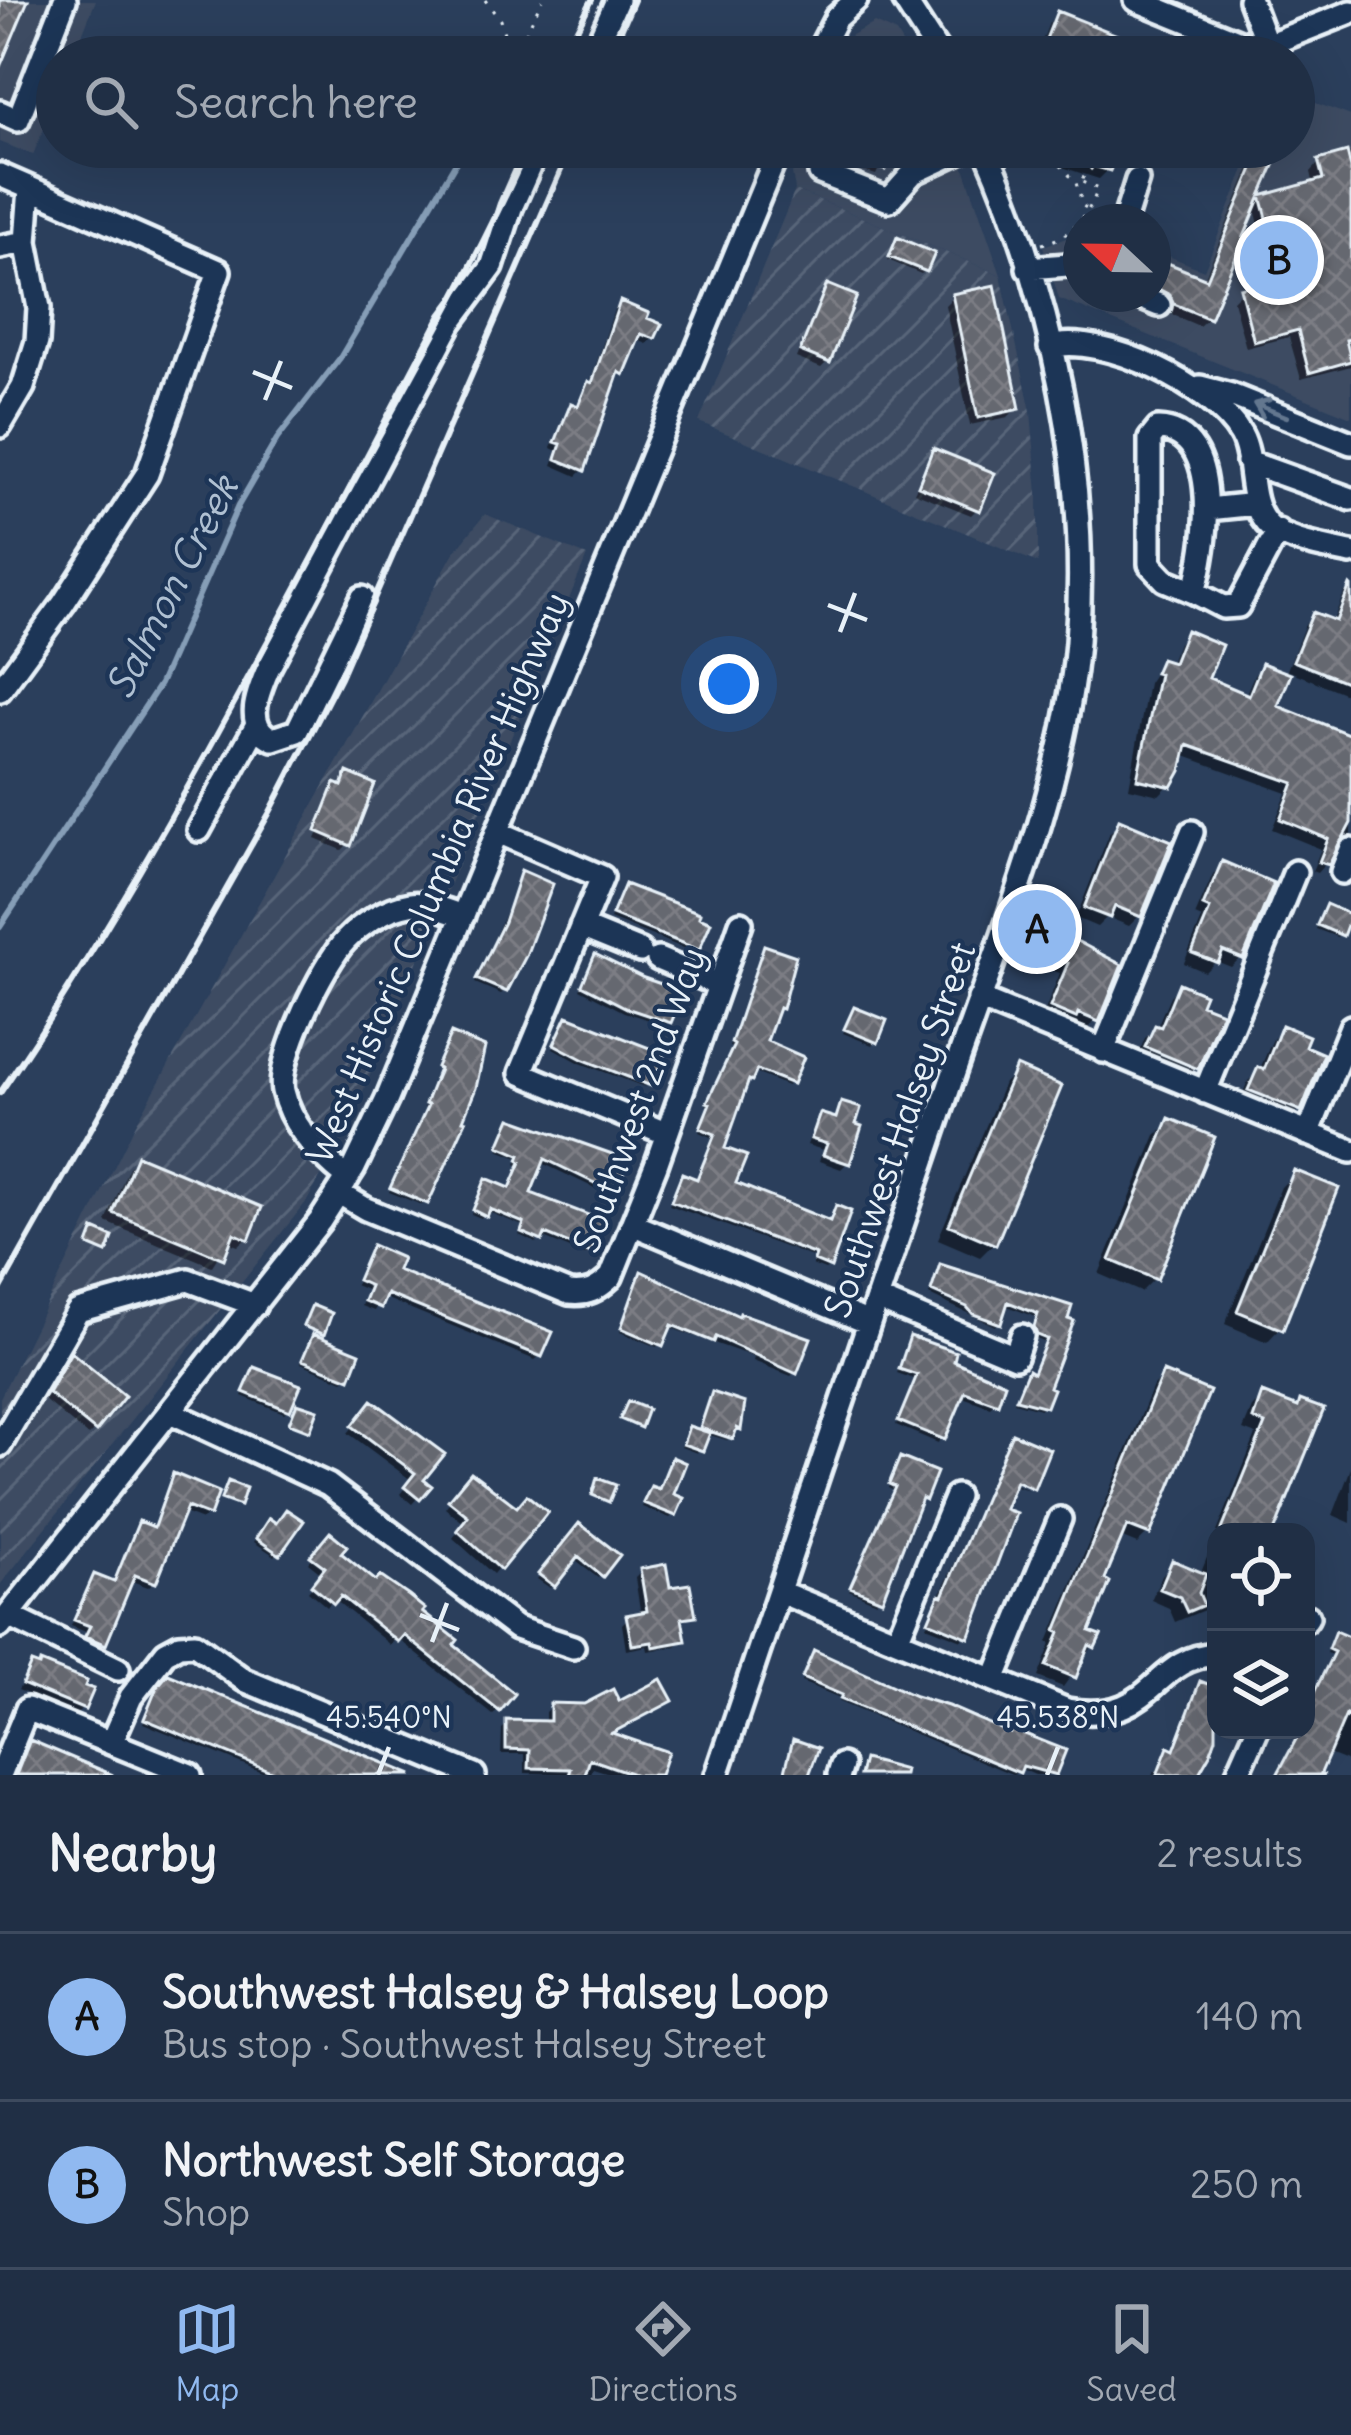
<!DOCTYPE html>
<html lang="en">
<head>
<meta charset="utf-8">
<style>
  :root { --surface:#202f45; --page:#2d3b50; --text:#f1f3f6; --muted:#a2a9b3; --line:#3d4a5e; --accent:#90b9f0 }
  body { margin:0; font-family:Delius,sans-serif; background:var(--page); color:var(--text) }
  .controls { position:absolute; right:36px; bottom:36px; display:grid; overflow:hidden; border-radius:24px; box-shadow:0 12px 48px #0002 }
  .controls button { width:108px; height:108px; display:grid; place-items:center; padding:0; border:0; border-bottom:3px solid var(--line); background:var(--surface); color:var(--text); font:60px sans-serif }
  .compass { position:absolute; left:1063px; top:204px; width:108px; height:108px; border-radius:50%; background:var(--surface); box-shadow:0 12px 48px #0002; rotate:292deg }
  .you { position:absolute; left:729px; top:684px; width:42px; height:42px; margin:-30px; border:9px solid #fff; border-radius:50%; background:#1a73e8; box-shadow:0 0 0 18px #1a73e833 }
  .badge { display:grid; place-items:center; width:78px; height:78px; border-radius:50%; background:var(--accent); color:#111; font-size:39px; font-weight:700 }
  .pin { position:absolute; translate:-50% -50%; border:6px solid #fff; box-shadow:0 3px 12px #0006 }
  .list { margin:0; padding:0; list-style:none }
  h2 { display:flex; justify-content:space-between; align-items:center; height:156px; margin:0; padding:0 48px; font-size:51px }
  h2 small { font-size:39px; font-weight:400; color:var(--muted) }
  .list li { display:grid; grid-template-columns:78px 1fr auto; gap:36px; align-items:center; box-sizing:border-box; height:168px; padding:0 48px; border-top:3px solid var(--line) }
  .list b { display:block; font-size:45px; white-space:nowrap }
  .list p { margin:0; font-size:39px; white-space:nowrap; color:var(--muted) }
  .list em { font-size:39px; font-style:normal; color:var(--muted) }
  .icon { flex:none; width:66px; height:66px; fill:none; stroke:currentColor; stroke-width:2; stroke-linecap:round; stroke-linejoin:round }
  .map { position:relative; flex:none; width:1351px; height:1775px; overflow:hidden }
  .search { position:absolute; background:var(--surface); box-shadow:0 12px 48px #0002; left:36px; right:36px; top:36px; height:132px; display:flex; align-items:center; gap:30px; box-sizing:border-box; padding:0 42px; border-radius:66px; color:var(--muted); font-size:45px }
  .sheet { height:492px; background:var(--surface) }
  nav { display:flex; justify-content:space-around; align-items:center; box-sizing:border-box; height:168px; border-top:3px solid var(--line); background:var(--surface); font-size:33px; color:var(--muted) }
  nav a { display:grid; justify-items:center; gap:6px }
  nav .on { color:var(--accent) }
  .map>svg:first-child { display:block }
</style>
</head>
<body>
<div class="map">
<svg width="1351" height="1775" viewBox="0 0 1351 1775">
  <defs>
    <pattern id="industrial-furrows" width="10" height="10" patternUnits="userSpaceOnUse" patternTransform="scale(3)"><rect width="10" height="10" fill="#3c4b62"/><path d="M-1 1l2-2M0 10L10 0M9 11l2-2" fill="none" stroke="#586579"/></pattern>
    <pattern id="building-cross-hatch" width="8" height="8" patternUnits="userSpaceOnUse" patternTransform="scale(3)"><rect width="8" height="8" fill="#65676f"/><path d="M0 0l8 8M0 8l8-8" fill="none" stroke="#7b7d84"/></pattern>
  </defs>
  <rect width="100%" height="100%" fill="#2b3f5c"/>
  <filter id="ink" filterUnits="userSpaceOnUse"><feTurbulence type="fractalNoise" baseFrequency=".00833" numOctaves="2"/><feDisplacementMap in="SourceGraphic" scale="24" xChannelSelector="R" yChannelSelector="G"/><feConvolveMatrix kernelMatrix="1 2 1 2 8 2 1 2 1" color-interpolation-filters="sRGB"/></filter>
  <g filter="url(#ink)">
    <path fill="#3c4b62" d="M0 0H96L73 57H57V96L33 155 0 142Z
      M874 23 896 33 910 57H841L851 35Z
      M1294 95 1351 116V417L1059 299 1043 246 1081 233V294H1153V250L1204 270 1254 147H1294Z
      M804 147H957L1001 275 795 190 792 174Z"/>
    <path fill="url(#industrial-furrows)" d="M795 190 1001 275 1031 411 1038 494V563L699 422Z
      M485 514 587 556 346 1132 307 1201 0 1585V1398L132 1131 453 554Z"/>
    <path fill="#0007" d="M1058 15 1152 57H1036L1049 23Z
      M859 46 875 52 873 57H853Z
      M861 147H889L876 175 854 168Z
      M1070 147H1117L1108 170 1099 179 1062 167Z
      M1259 147H1278L1256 200 1314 185 1311 172 1319 163 1351 153V366L1301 379 1289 337 1246 348 1233 300 1242 291 1275 282 1254 206 1208 318 1199 326 1166 312 1153 294V265L1203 281Z
      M895 244 925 271 921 274 888 260Z
      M828 288 827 362 821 368 796 358 822 294Z
      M954 296 1017 408 1008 417 970 425 945 305Z
      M620 304 643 320 653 338 647 344 635 339 615 379 583 470 577 476 552 465 557 451 551 448 566 413 575 408 590 383 614 310Z
      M934 451 977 509 971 515 914 492Z
      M1351 586V696L1289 671 1274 707 1351 763V851L1346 844 1334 846 1326 863 1317 873 1312 871 1321 849 1272 829 1287 793 1182 755 1169 785 1159 795 1129 788 1148 683 1162 662 1169 665 1178 643 1187 634 1205 680 1245 696 1254 675 1263 666 1285 675 1305 624 1314 615 1332 623 1344 593Z
      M348 776V844L342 850 316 839 336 790Z
      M1120 823 1139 916 1129 926 1107 917 1097 927 1076 918 1110 832Z
      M1223 864 1241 957 1231 967 1216 961 1205 972 1184 963 1202 919 1195 916 1213 874Z
      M522 874 505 990 501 994 475 983Z
      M622 891 696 948 693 952 610 919Z
      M1323 911 1340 934 1337 937 1316 929Z
      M1072 941 1096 1020 1086 1030 1042 1018 1060 973 1054 971 1062 951Z
      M764 949 763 1043 790 1082 787 1086 753 1072 745 1082 721 1149 732 1185 829 1224V1267L825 1270 812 1265 815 1258 669 1205 683 1176 696 1181 713 1138 699 1132 709 1107 706 1105 733 1048 729 1047Z
      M592 961 668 1022 665 1025 624 1012 580 989Z
      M1180 986 1196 1067 1186 1077 1137 1057 1145 1038 1156 1029 1170 996Z
      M854 1010 875 1041 872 1045 843 1033Z
      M567 1019 649 1084 645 1087 580 1063 553 1048Z
      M1283 1029 1298 1110 1288 1120 1240 1100 1248 1081 1259 1071 1273 1039Z
      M448 1040 426 1202 422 1205 389 1192 427 1109 424 1108Z
      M1017 1070 993 1244 980 1257 938 1239 1004 1083Z
      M842 1105 847 1163 841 1169 819 1161 823 1150 807 1145 815 1123 821 1117 833 1120Z
      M1170 1122 1155 1278 1141 1292 1099 1274 1156 1135Z
      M508 1125 612 1192 609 1195 540 1162 527 1195 588 1252 585 1255 541 1237 536 1243 519 1235 523 1226 486 1211 481 1218 471 1214 483 1185 509 1191 520 1166 516 1164 519 1158 498 1150Z
      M138 1159 247 1238 238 1246 227 1242 212 1266 106 1222 129 1167Z
      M1295 1173 1280 1328 1267 1342 1225 1324 1281 1187Z
      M372 1249 393 1272 540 1356 535 1360 382 1297 374 1311 361 1306 367 1290 355 1285Z
      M938 1271 1068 1308 1040 1409 1014 1402 1025 1377 1032 1375 1046 1343 1034 1338 1036 1317 1004 1305 995 1326 929 1295Z
      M639 1278 794 1373 791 1376 753 1361 754 1357 668 1327 657 1347 620 1332Z
      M313 1338 347 1377 343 1381 301 1363Z
      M911 1340 950 1363 995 1402 990 1407 960 1396 938 1443 896 1425 914 1379 897 1373Z
      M66 1362 94 1430 88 1436 44 1400Z
      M254 1370 288 1409 284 1413 242 1396Z
      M1164 1375 1148 1533 1137 1544 1120 1537 1086 1632 1093 1646 1063 1687 1038 1677 1051 1644 1048 1642 1153 1386Z
      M713 1395 739 1428 727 1440 706 1434 697 1453 681 1447 689 1429 698 1432Z
      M1263 1397 1296 1409 1301 1403 1272 1532H1217L1256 1435 1243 1430 1252 1408Z
      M372 1404 420 1480 428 1486 412 1504 400 1494 411 1480 348 1433Z
      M1012 1437 1001 1478 1029 1490 1012 1485 962 1640 926 1626Z
      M669 1464 673 1515 670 1518 642 1507 651 1489 658 1492Z
      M898 1464 923 1498 876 1602 849 1590 894 1491 888 1488Z
      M1351 1468V1523L1333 1515Z
      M174 1477 207 1514 202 1520 181 1512 154 1582 148 1587 129 1580 103 1643 98 1648 82 1642 86 1632 71 1626 89 1583 95 1577 112 1584 134 1530 139 1524 152 1529Z
      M465 1481 516 1511 544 1512 493 1574 453 1538 464 1523 445 1508Z
      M266 1525 278 1553 275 1556 254 1542Z
      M579 1527 616 1556 598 1578 573 1559 550 1588 537 1579Z
      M1216 1535V1605L1175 1622 1169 1608 1151 1600 1162 1575 1173 1564 1200 1575Z
      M330 1536 337 1554 418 1612 450 1646 498 1711 493 1715 397 1638 390 1645 334 1599 327 1607 308 1591 322 1574 308 1563Z
      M641 1572 692 1615 679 1622 682 1640 676 1646 648 1651 647 1646 626 1650 622 1624 628 1618 641 1616 635 1578Z
      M1216 1610V1631L1209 1628Z
      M1332 1638 1351 1641V1763L1326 1753 1316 1775H1276L1291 1755 1301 1730H1306V1711L1333 1655 1326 1653Z
      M811 1657 1009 1736 1062 1752 1052 1775H1035L1019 1768 1014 1775 839 1702 840 1698 801 1682Z
      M32 1667 83 1708 77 1714 18 1690Z
      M1216 1681V1725L1195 1775H1152L1173 1752 1197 1688 1200 1684 1213 1689Z
      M155 1694 405 1775H269L143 1723Z
      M669 1701 609 1735 657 1775H615L593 1768 591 1775 525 1773V1754H501L502 1729 508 1723 545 1724V1712L551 1706Z"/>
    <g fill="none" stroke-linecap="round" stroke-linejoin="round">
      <path stroke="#869eb7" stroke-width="6" d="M0 927 160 684 238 506 277 439 340 358 465 147"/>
    </g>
    <path fill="url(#building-cross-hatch)" stroke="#e8f1f8" stroke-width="3" d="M0 0H28L0 67Z
      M1057 11 1170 56V57H1039Z
      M863 147H893L885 170 858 161Z
      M1073 147H1120L1110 171 1069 159Z
      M1262 147H1282L1261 196 1323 179 1318 160 1347 152 1351 168V339L1346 340 1351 361 1309 373 1298 330 1254 342 1240 288 1283 277 1261 196 1210 319 1174 304 1170 295 1153 286V257L1207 279Z
      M897 237 935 253 927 272 889 257Z
      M827 284 857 296 830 363 800 351Z
      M995 285 1020 409 978 418 952 294Z
      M620 301 649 313 647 318 662 324 655 339 641 334 624 375 619 372 585 471 556 459 561 444 555 442 571 403 578 406 588 381 592 383Z
      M933 448 995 473 980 511 918 486Z
      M1350 585 1351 586V684L1293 661 1313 612 1336 621Z
      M1186 630 1222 645 1209 678 1249 695 1262 663 1291 674 1278 706 1351 735V823L1329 865 1319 862 1328 839 1280 819 1294 783 1187 745 1181 771 1172 787 1137 779 1159 674 1155 673 1161 659 1173 663Z
      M347 772 375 784 351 846 316 831 335 783 342 786Z
      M1119 819 1172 841 1141 917 1115 906 1110 918 1084 908Z
      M1222 861 1274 883 1243 959 1223 951 1218 963 1192 953 1210 909 1203 906Z
      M521 870 553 884 526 956 507 992 476 979 504 922Z
      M625 884 700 913 699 917 711 922 699 950 612 915Z
      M1326 904 1351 915 1343 936 1317 925Z
      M1071 938 1122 965 1099 1022 1078 1013 1076 1018 1050 1007 1068 963 1062 960Z
      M764 945 796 956 782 1009 779 1008 767 1041 804 1057 793 1084 757 1070 752 1081 749 1080 725 1148 747 1156 736 1183 830 1221 836 1205 851 1211 831 1268 814 1261 816 1255 671 1201 682 1173 697 1179 715 1134 700 1128 710 1103 707 1102 734 1045 731 1043Z
      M595 954 644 978 684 992 671 1023 629 1009 582 985Z
      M1179 983 1205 994 1201 1004 1222 1012 1198 1069 1145 1047 1155 1025 1161 1027Z
      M854 1007 887 1020 878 1043 844 1029Z
      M567 1016 665 1054 651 1086 584 1060 554 1044Z
      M1282 1025 1309 1036 1305 1046 1324 1054 1301 1111 1248 1090 1258 1067 1264 1070Z
      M451 1033 485 1047 476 1088 463 1120 466 1121 428 1204 390 1188 428 1105 425 1104 439 1069 436 1067Z
      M1016 1066 1062 1086 996 1245 949 1225Z
      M841 1102 861 1108 856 1124 862 1126 850 1164 823 1155 827 1144 811 1139 820 1113 836 1118Z
      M511 1118 629 1160 615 1193 545 1159 531 1193 604 1221 591 1253 545 1234 542 1241 521 1232 524 1223 490 1209 487 1217 473 1210 486 1178 510 1188 521 1162 518 1160 520 1155 499 1146Z
      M1169 1118 1215 1137 1157 1280 1110 1260Z
      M137 1155 262 1207 249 1240 234 1233 224 1259 113 1213Z
      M1294 1170 1339 1188 1283 1330 1237 1311Z
      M94 1229 113 1237 107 1253 88 1245Z
      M372 1245 402 1258 397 1270 553 1332 542 1357 387 1294 381 1308 364 1301 370 1286 357 1280Z
      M940 1264 1072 1306 1068 1319 1074 1321 1049 1387 1053 1389 1046 1407 1016 1399 1028 1370 1033 1373 1047 1339 1037 1335 1034 1327 1038 1314 1008 1302 1001 1324 973 1314 967 1307 931 1291Z
      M641 1271 739 1316 740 1313 811 1338 797 1374 716 1337 714 1342 672 1325 663 1346 621 1328Z
      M312 1305 332 1313 324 1335 303 1326Z
      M313 1334 360 1353 350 1379 302 1360Z
      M910 1336 956 1352 954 1361 1005 1383 998 1404 965 1392 945 1440 898 1421 917 1375 899 1369Z
      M71 1352 125 1396 96 1432 48 1393Z
      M254 1367 301 1385 290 1411 243 1392Z
      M1163 1372 1210 1391 1150 1535 1127 1526 1105 1579 1110 1582 1090 1631 1101 1635 1095 1648 1089 1645 1076 1678 1046 1666 1060 1633 1056 1631Z
      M712 1392 745 1403 741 1430 737 1428 733 1439 700 1428Z
      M1262 1393 1298 1407 1300 1400 1324 1409 1274 1532H1221L1265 1424 1253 1419Z
      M372 1400 445 1454 424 1480 432 1486 420 1500 404 1487 415 1473 352 1426Z
      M628 1401 648 1409 641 1428 620 1419Z
      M297 1403 318 1410 310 1431 289 1423Z
      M689 1426 710 1433 703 1451 683 1444Z
      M1012 1433 1050 1449 1034 1489 1016 1481 1005 1509 1016 1513 1014 1519 969 1638 928 1621 939 1595 943 1596Z
      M672 1457 686 1463 674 1494 684 1498 676 1516 643 1503 651 1486 659 1489Z
      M900 1457 937 1472 926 1500 922 1498 882 1600 850 1587 895 1487 889 1484Z
      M471 1472 517 1507 527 1495 548 1512 501 1570 457 1530 468 1516 448 1500Z
      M173 1473 219 1492 210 1516 187 1507 156 1583 135 1575 106 1645 85 1636 90 1626 74 1620 94 1574 114 1582 139 1521 154 1527Z
      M597 1478 616 1485 609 1502 592 1495Z
      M228 1481 246 1488 240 1506 221 1499Z
      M286 1509 304 1521 280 1555 256 1538 269 1518 276 1523Z
      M579 1523 620 1555 603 1577 578 1557 555 1587 538 1574Z
      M330 1532 347 1546 341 1553 376 1581 380 1576 409 1596 425 1609 422 1612 458 1640 454 1645 515 1694 500 1712 404 1635 398 1642 341 1596 334 1604 311 1585 325 1567 310 1556Z
      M1172 1560 1206 1574 1199 1593 1204 1605 1187 1612 1180 1597 1160 1589Z
      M666 1564 670 1587 690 1584 696 1616 682 1618 686 1641 653 1647 652 1642 632 1645 626 1615 647 1611 640 1569Z
      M1335 1631 1351 1638V1717L1346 1715 1321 1773 1325 1775H1277L1301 1730H1306V1709L1334 1652 1328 1649Z
      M814 1650 915 1696 948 1706 1010 1733 1012 1729 1066 1750 1056 1775 1023 1766 1020 1773 840 1699 842 1695 802 1678Z
      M40 1662 87 1681 85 1686 94 1689 85 1710 22 1684 31 1663 39 1666Z
      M168 1674 321 1737 412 1775H280L144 1719 157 1687Z
      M661 1679 673 1701 612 1733 668 1752 660 1775H636L590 1759 585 1775H569L571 1769 529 1768 530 1750 506 1749V1720L550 1721V1703L584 1704 613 1689 619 1701Z
      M1200 1681 1216 1687V1738L1210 1754 1198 1775H1157L1168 1747 1174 1750Z
      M793 1739 819 1748 809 1775H784Z
      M30 1740 75 1759 113 1775H16Z
      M864 1759 905 1770 904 1775H860Z"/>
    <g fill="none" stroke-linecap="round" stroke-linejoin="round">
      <defs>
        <path id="minor" d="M904 0 941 57
          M1136 0 1257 49 1351 12
          M1250 0 1267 45
          M592 57 617 0
          M816 57 836 18 856 0
          M0 112 18 120 65 0
          M829 147 820 173 889 200 913 173 969 147
          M0 175 30 188
          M1124 222 1137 180
          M0 247 26 242
          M1028 268 1081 264
          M1132 294 1159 305
          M1050 347C1102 332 1214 387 1241 435 1255 461 1246 499 1266 523 1280 541 1328 548 1351 553
          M1200 387 1231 395 1351 443
          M0 426 23 387 37 342 39 308 26 242 30 188 219 271 147 474 63 604 0 690
          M1158 429C1225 431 1207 550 1194 592L1165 580 1150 564V439Z
          M1248 462 1351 499
          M1208 509 1256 504
          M1194 592 1223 607 1238 606 1278 531
          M362 598 297 731 273 739C243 726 258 693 268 669L451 322 492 267 511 208 538 147
          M199 830 256 726
          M498 832 602 877 521 1073 665 1133
          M1342 872 1351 850
          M581 927 640 951
          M658 959 719 985
          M979 999 1351 1151
          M1103 1051 1192 832
          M1205 1092 1295 872
          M1308 1134 1351 1027
          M348 1178C320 1156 291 1127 283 1091 276 1060 324 962 346 940 362 923 387 908 410 904 426 901 448 912 463 916
          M339 1193 366 1209 569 1293C588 1295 597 1290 611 1277L656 1165 741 923
          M632 1224 869 1323
          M877 1299 1015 1357 1022 1336
          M170 1412 328 1485 516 1628 573 1647
          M0 1445 78 1311 188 1280 255 1305
          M780 1592 1067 1710C1156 1725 1149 1658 1216 1654
          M9 1616 118 1669
          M1306 1620 1308 1617
          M0 1626 320 1221 354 1168 387 1099 780 147
          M897 1640 956 1496
          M994 1680 1060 1519
          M111 1743 131 1697 166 1652 179 1645 195 1644 244 1680 474 1775
          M0 1775 27 1709 190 1775
          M717 1775C794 1545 871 1316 949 1087 996 948 1065 788 1077 642 1090 477 1052 299 985 147
          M839 1775 842 1765
          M1237 1775 1257 1730"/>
      </defs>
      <use href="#minor" stroke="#e8f1f8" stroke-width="30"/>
      <path stroke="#e8f1f8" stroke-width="3" stroke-dasharray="3 9" stroke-linecap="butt" d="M485 0 500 20 511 57
        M984 41 993 57
        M507 48 526 32 542 0
        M1045 147 1076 183 1083 206 1088 209
        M1082 179 1092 168
        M1042 244C1073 236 1087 217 1098 189L1080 181"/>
      <use href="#minor" stroke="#1d3557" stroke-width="21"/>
      <path stroke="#e8f1f8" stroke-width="6" d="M562 57 592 0
        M609 57 634 0
        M0 1093C126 909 229 714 334 518 400 395 471 275 528 147
        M0 1290 270 812 340 677 571 147"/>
    </g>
    <defs><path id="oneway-shaft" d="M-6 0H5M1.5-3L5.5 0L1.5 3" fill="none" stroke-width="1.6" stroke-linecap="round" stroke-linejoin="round" transform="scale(3)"/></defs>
    <use stroke="#64778f" href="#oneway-shaft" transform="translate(1270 410) rotate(-158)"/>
  </g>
  <path fill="none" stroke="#e8f1f8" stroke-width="4.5" d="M253 372 292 388M265 400 281 361M828 605 867 620M840 632 855 593M420 1615 459 1630M432 1642 447 1603M378 1775 389 1747M1047 1775 1058 1747"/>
  <g text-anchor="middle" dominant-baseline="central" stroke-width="9" stroke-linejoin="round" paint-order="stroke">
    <g font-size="36" fill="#e8f1f8" stroke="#1d3557">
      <text transform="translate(438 878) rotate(-67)">West Historic Columbia River Highway</text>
      <text transform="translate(640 1100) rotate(-70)">Southwest 2nd Way</text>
      <text transform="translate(900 1130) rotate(-71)">Southwest Halsey Street</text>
    </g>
    <g font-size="39" font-style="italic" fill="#afc0d2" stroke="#1d3557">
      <text transform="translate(172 587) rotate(-63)">Salmon Creek</text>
    </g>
  </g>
  <g font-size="30" text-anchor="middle" fill="#e8f1f8" stroke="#1d3557" stroke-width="9" stroke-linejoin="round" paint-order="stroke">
    <text x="389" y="1728">45.540°N</text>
    <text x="1058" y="1728">45.538°N</text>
  </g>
</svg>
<div class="controls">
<button><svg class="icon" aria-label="locate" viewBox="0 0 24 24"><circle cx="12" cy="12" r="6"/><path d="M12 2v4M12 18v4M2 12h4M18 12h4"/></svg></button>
<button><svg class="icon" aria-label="layers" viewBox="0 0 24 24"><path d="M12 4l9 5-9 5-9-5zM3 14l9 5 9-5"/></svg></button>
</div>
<svg class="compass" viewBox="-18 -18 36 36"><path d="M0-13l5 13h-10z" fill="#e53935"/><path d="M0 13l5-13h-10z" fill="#a2a9b3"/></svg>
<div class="you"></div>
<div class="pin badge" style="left:1037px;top:929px">A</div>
<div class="pin badge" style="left:1279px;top:260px">B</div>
<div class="search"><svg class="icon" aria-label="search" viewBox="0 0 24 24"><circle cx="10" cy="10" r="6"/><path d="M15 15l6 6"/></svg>Search here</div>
</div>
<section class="sheet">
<h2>Nearby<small>2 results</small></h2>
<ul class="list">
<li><span class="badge">A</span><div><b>Southwest Halsey &amp; Halsey Loop</b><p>Bus stop · Southwest Halsey Street</p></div><em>140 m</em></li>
<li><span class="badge">B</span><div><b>Northwest Self Storage</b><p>Shop</p></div><em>250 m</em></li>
</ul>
</section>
<nav>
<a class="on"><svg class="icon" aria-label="map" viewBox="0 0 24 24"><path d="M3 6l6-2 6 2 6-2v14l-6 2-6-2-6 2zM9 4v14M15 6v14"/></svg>Map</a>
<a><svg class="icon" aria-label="directions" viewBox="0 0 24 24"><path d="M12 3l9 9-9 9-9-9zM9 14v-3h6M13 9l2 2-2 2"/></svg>Directions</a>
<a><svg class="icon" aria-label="saved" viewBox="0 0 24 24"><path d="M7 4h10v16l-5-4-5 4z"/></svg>Saved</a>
</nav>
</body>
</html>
